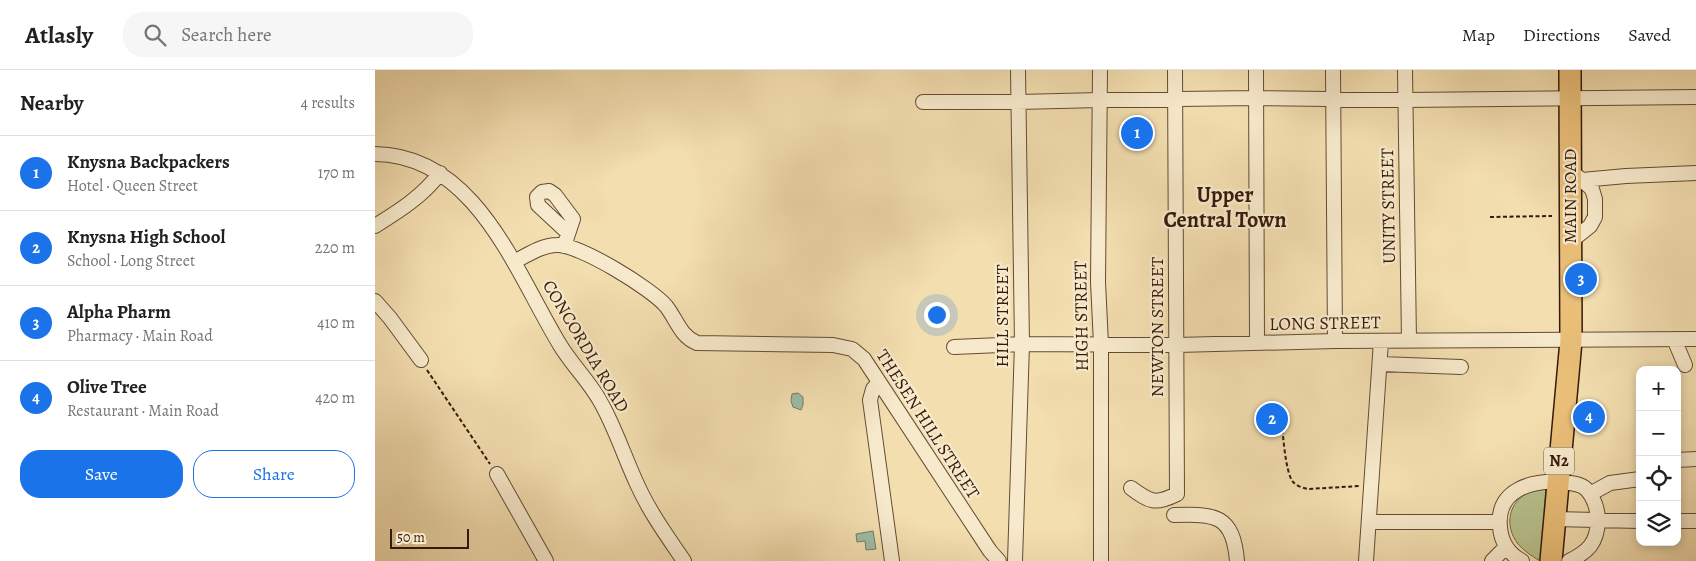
<!DOCTYPE html>
<html lang="en">
<head>
<meta charset="utf-8">
<style>
  :root { --surface:#fff; --page:#f6f6f6; --text:#202124; --muted:#757577; --line:#e0e0e0; --accent:#1a73e8 }
  body { margin:0; font-family:Alegreya,serif; background:var(--page); color:var(--text) }
  .controls { position:absolute; right:15px; bottom:15px; display:grid; overflow:hidden; border-radius:10px; box-shadow:0 2px 8px #0003 }
  .controls button { width:45px; height:45px; display:grid; place-items:center; padding:0; border:0; border-bottom:1px solid var(--line); background:var(--surface); color:var(--text); font:25px sans-serif }
  .scale { position:absolute; left:15px; bottom:12px; width:79px; box-sizing:border-box; padding-left:5px; border:2px solid #351a0b; border-top:0; font-size:14px; line-height:18px; white-space:nowrap; color:#351a0b; -webkit-text-stroke:4px #f7eacc; paint-order:stroke }
  .you { position:absolute; left:561px; top:244px; width:18px; height:18px; margin:-12px; border:4px solid #fff; border-radius:50%; background:#1a73e8; box-shadow:0 0 0 8px #1a73e833 }
  .badge { display:grid; place-items:center; width:32px; height:32px; border-radius:50%; background:var(--accent); color:#fff; font-size:16px; font-weight:700 }
  .pin { position:absolute; translate:-50% -50%; border:2px solid #fff; box-shadow:0 1px 5px #0006 }
  .list { margin:0; padding:0; list-style:none }
  h2 { display:flex; justify-content:space-between; align-items:center; height:65px; margin:0; padding:0 20px; font-size:21px }
  h2 small { font-size:16px; font-weight:400; color:var(--muted) }
  .list li { display:grid; grid-template-columns:32px 1fr auto; gap:15px; align-items:center; box-sizing:border-box; height:75px; padding:0 20px; border-top:1px solid var(--line) }
  .list b { display:block; font-size:19px; white-space:nowrap }
  .list p { margin:0; font-size:16px; white-space:nowrap; color:var(--muted) }
  .list em { font-size:16px; font-style:normal; color:var(--muted) }
  .actions { display:flex; gap:10px; padding:15px 20px }
  .actions a { flex:1; padding:11px 0; border:1px solid var(--accent); border-radius:20px; text-align:center; font-size:18px; color:var(--accent) }
  .actions .main { background:var(--accent); color:#fff }
  .icon { flex:none; width:28px; height:28px; fill:none; stroke:currentColor; stroke-width:2; stroke-linecap:round; stroke-linejoin:round }
  .map { position:relative; flex:none; width:1321px; height:491px; overflow:hidden }
  header { display:flex; align-items:center; gap:30px; box-sizing:border-box; height:70px; padding:0 25px; background:var(--surface); border-bottom:1px solid var(--line) }
  header strong { font-size:24px }
  nav { display:flex; gap:28px; margin-inline-start:auto; font-size:18px }
  .search { width:350px; height:45px; background:var(--page); display:flex; align-items:center; gap:12px; box-sizing:border-box; padding:0 18px; border-radius:20px; color:var(--muted); font-size:19px }
  main { display:flex }
  aside { flex:1; background:var(--surface) }
  .map>svg:first-child { display:block }
</style>
</head>
<body>
<header>
<strong>Atlasly</strong>
<div class="search"><svg class="icon" aria-label="search" viewBox="0 0 24 24"><circle cx="10" cy="10" r="6"/><path d="M15 15l6 6"/></svg>Search here</div>
<nav><a>Map</a><a>Directions</a><a>Saved</a></nav>
</header>
<main>
<aside>
<h2>Nearby<small>4 results</small></h2>
<ul class="list">
<li><span class="badge">1</span><div><b>Knysna Backpackers</b><p>Hotel · Queen Street</p></div><em>170 m</em></li>
<li><span class="badge">2</span><div><b>Knysna High School</b><p>School · Long Street</p></div><em>220 m</em></li>
<li><span class="badge">3</span><div><b>Alpha Pharm</b><p>Pharmacy · Main Road</p></div><em>410 m</em></li>
<li><span class="badge">4</span><div><b>Olive Tree</b><p>Restaurant · Main Road</p></div><em>420 m</em></li>
</ul>
<div class="actions"><a class="main">Save</a><a>Share</a></div>
</aside>
<div class="map">
<svg width="1321" height="491" viewBox="0 0 1321 491">
  <rect width="100%" height="100%" fill="#f3deb0"/>
  <filter id="stains"><feTurbulence type="fractalNoise" baseFrequency=".004" numOctaves="4"/><feColorMatrix values="0 0 0 0 .2 0 0 0 0 .09 0 0 0 0 .02 0 0 0 .5 -.17"/></filter>
  <radialGradient id="worn" r=".72"><stop offset=".6" stop-color="#630" stop-opacity="0"/><stop offset="1" stop-color="#630" stop-opacity=".3"/></radialGradient>
  <path fill="#b8c28d" stroke="#766e4c" d="M1171 419 1166 491H1165C1157 486 1149 481 1143 474 1129 456 1133 431 1155 422 1160 420 1166 420 1171 419Z"/>
  <path fill="#9cbda7" stroke="#737c69" d="M423 323 428 327V335L426 340 418 337 416 331 417 324Z
    M498 461 501 479 491 480 490 471 482 472 481 464Z"/>
  <g fill="none" stroke-linecap="round" stroke-linejoin="round">
    <defs>
      <path id="minor" d="M725 0 723 212 726 274V491
        M881 0 882 273
        M958 0 960 271
        M1030 0 1034 271
        M548 32H643L725 30 881 28 1030 30 1321 27
        M0 84C101 85 141 203 185 275 197 295 214 311 225 331 240 357 249 386 262 414 274 441 292 466 309 491
        M1207 110 1251 106 1321 103
        M0 156C24 141 48 126 65 103
        M1195 172 1215 156 1220 147V129L1217 119 1202 106
        M189 176 198 149 180 125 174 121 167 122 162 127 163 135 192 162
        M139 192C152 185 167 175 182 175 204 174 277 219 291 236 302 250 305 266 322 273L458 275 477 279 489 289 615 481 624 491
        M0 231 15 248 46 290
        M1299 269 1310 295
        M579 277 647 274 802 275 960 271 1321 269
        M1005 294 1086 297
        M504 312 498 319 495 330 517 491
        M1302 390 1321 389
        M122 404 171 491
        M756 418C775 432 780 435 802 424L800 0
        M1215 424 1235 413 1265 409
        M799 445C840 444 858 444 862 491
        M1179 449 1265 451
        M1302 451H1321
        M994 452H1124
        M640 491 647 274 643 0
        M991 491 1006 271
        M1117 491 1131 477
        M1147 491C1134 484 1126 472 1125 457 1121 420 1156 410 1186 412 1194 413 1205 413 1211 419 1219 427 1223 440 1223 451 1222 473 1213 482 1194 491"/>
      <path id="highway" d="M1176 491 1196 271 1195 0"/>
    </defs>
    <use href="#minor" stroke="#644b34" stroke-width="16"/>
    <use href="#highway" stroke="#351a0b" stroke-width="24"/>
    <path stroke="#351a0b" stroke-width="2" stroke-dasharray="4 2.5" stroke-linecap="butt" d="M1115 147 1177 146
      M52 300 115 394
      M906 347C908 362 910 402 918 412 922 416 928 418 933 419L984 416"/>
    <use href="#minor" stroke="#f7eacc" stroke-width="14"/>
    <use href="#highway" stroke="#eabf78" stroke-width="21"/>
  </g>
  <g text-anchor="middle" dominant-baseline="central" stroke-width="4.5" stroke-linejoin="round" paint-order="stroke">
    <rect fill="#f7eacc" stroke="#6f5845" stroke-width="1" x="1169" y="377.5" width="30" height="27" rx="4"/>
    <g font-size="16" font-weight="bold" fill="#351a0b">
      <text x="1184" y="391">N2</text>
    </g>
    <g font-size="18" fill="#351a0b" stroke="#f7eacc">
      <text transform="translate(1195 126) rotate(-90)">MAIN ROAD</text>
      <text transform="translate(1013 136) rotate(-91)">UNITY STREET</text>
      <text transform="translate(627 246) rotate(-90)">HILL STREET</text>
      <text transform="translate(706 246) rotate(-91)">HIGH STREET</text>
      <text transform="translate(950 253) rotate(-1)">LONG STREET</text>
      <text transform="translate(782 257) rotate(-90)">NEWTON STREET</text>
      <text transform="translate(211 276) rotate(59)">CONCORDIA ROAD</text>
      <text transform="translate(553 354) rotate(57)">THESEN HILL STREET</text>
    </g>
    <g font-size="22" font-weight="bold" fill="#351a0b" stroke="#f7eacc">
      <text x="850" y="125">Upper<tspan x="850" dy="25">Central Town</tspan></text>
    </g>
  </g>
  <rect width="100%" height="100%" filter="url(#stains)"/>
  <rect width="100%" height="100%" fill="url(#worn)"/>
</svg>
<div class="controls">
<button>+</button>
<button>−</button>
<button><svg class="icon" aria-label="locate" viewBox="0 0 24 24"><circle cx="12" cy="12" r="6"/><path d="M12 2v4M12 18v4M2 12h4M18 12h4"/></svg></button>
<button><svg class="icon" aria-label="layers" viewBox="0 0 24 24"><path d="M12 4l9 5-9 5-9-5zM3 14l9 5 9-5"/></svg></button>
</div>
<div class="scale">50 m</div>
<div class="you"></div>
<div class="pin badge" style="left:762px;top:63px">1</div>
<div class="pin badge" style="left:897px;top:349px">2</div>
<div class="pin badge" style="left:1206px;top:209px">3</div>
<div class="pin badge" style="left:1214px;top:347px">4</div>
</div>
</main>
</body>
</html>
